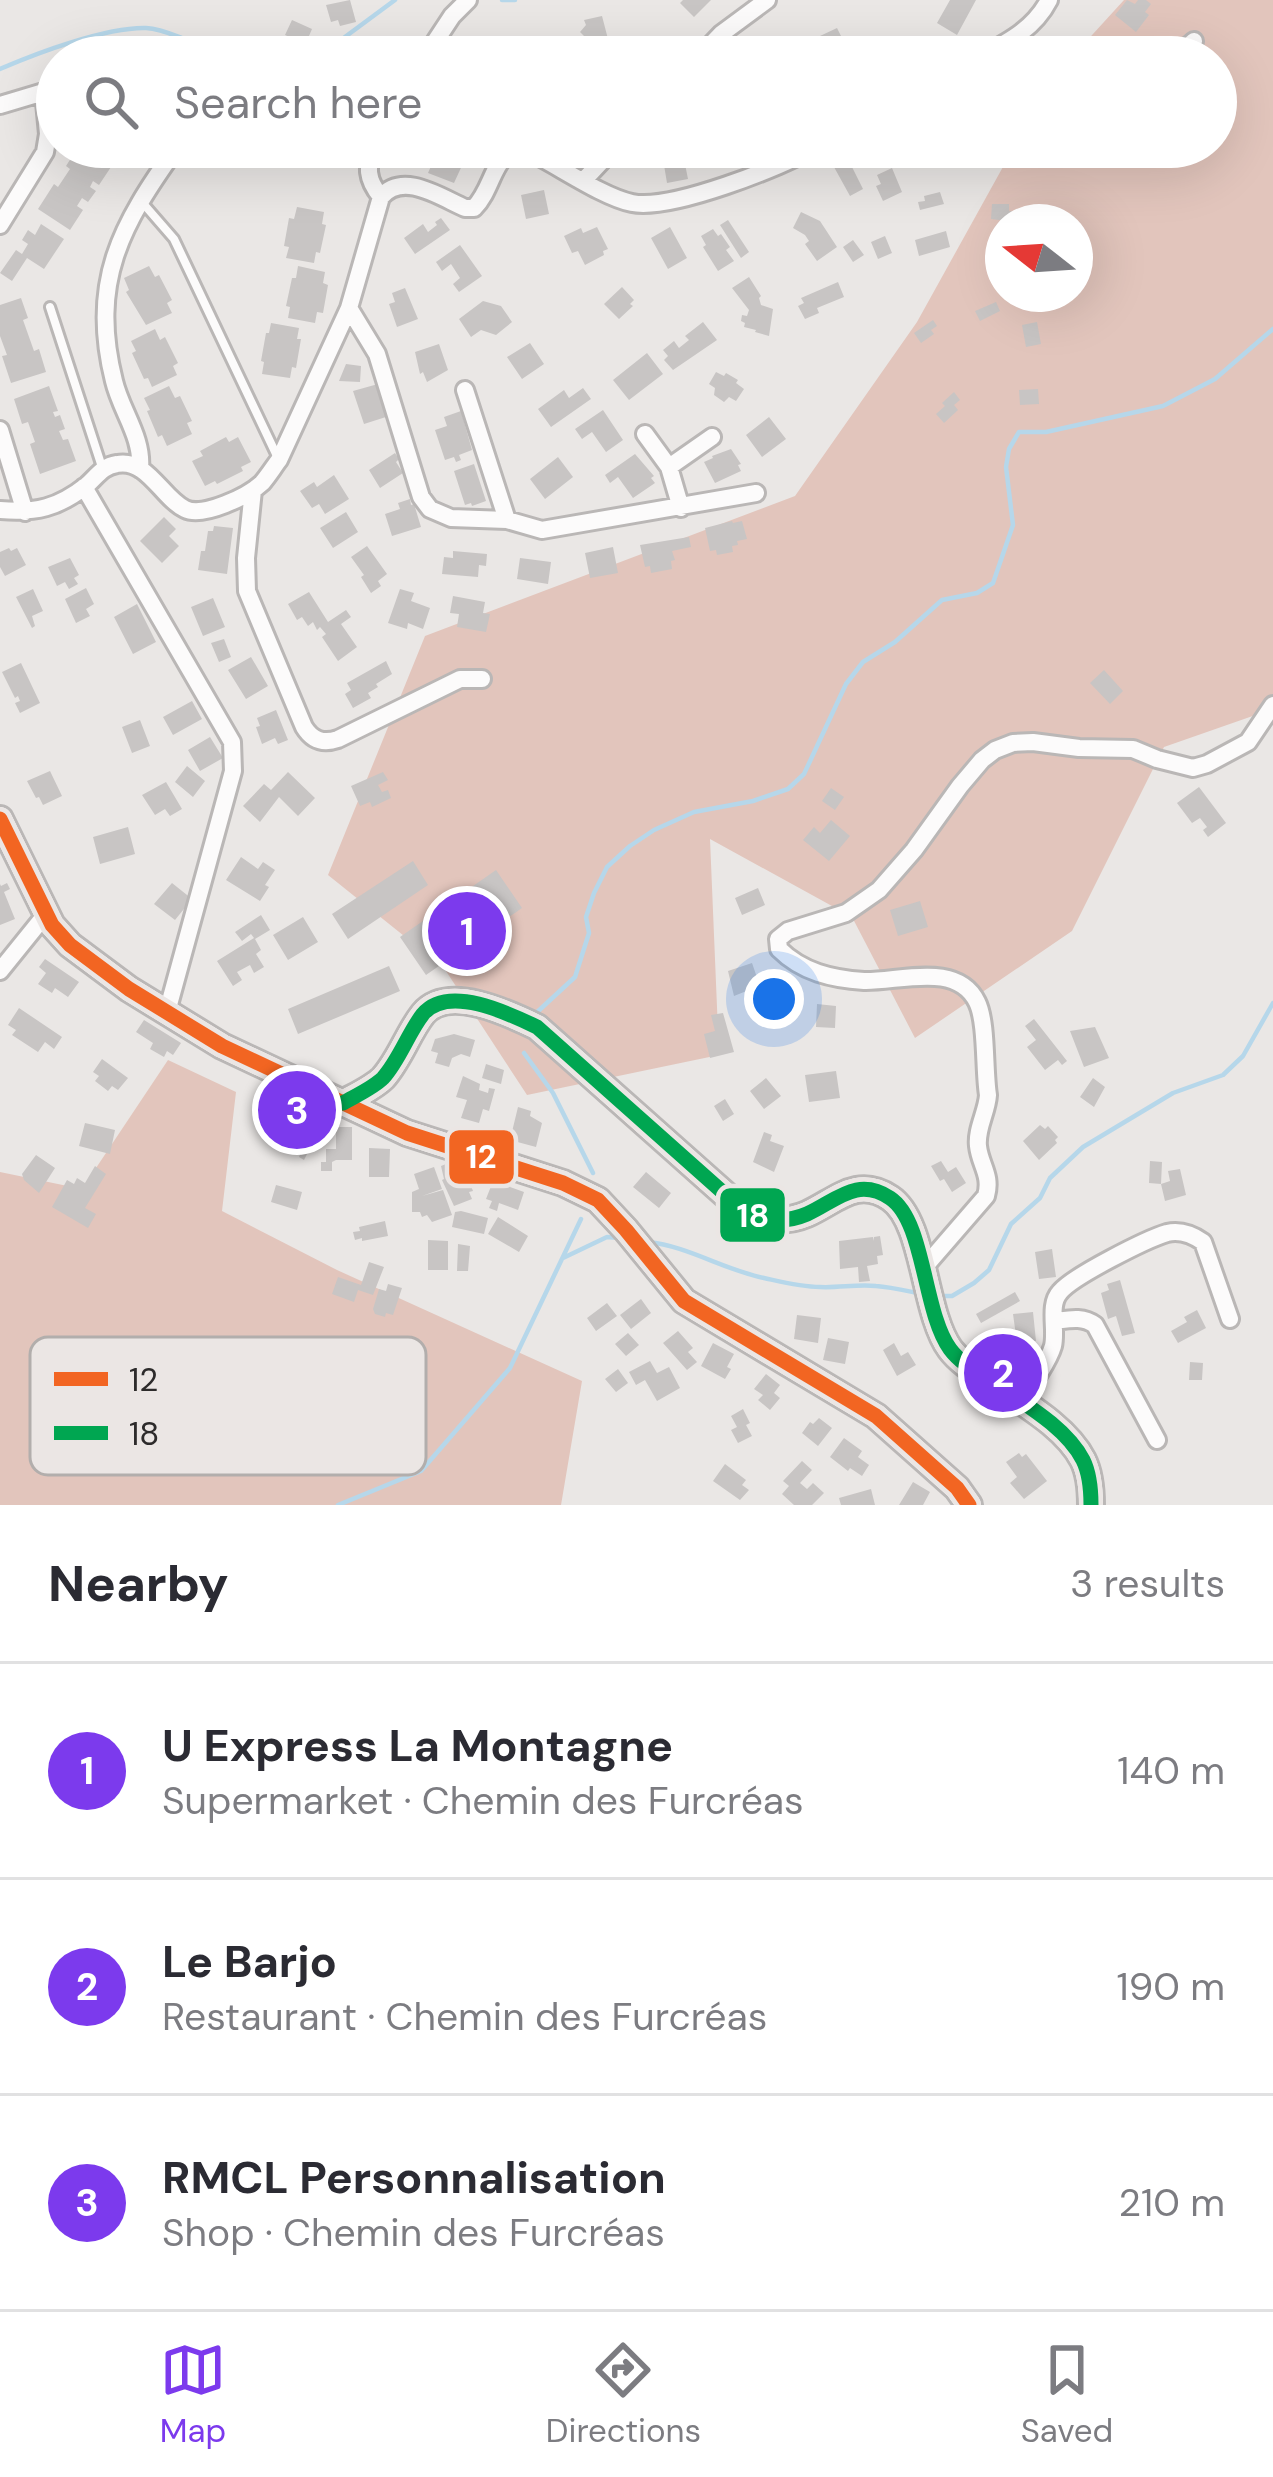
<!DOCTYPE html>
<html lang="en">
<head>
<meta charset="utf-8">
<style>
  :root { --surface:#fff; --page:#f2f2f3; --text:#2b2b33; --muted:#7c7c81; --line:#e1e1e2; --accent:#7c3aed }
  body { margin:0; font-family:"DM Sans",sans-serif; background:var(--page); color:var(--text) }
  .compass { position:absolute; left:985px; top:204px; width:108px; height:108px; border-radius:50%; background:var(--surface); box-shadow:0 12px 48px #0002; rotate:287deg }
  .you { position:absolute; left:774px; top:999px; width:42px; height:42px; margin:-30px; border:9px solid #fff; border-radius:50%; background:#1a73e8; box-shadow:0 0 0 18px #1a73e833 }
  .badge { display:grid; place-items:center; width:78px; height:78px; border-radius:50%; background:var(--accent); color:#fff; font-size:39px; font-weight:700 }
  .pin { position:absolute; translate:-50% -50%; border:6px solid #fff; box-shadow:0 3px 12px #0006 }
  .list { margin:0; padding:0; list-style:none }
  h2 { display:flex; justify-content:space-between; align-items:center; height:156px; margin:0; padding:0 48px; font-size:51px }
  h2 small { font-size:39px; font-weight:400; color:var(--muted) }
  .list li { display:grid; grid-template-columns:78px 1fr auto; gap:36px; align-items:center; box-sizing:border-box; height:216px; padding:0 48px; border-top:3px solid var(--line) }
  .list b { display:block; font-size:45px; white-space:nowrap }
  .list p { margin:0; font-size:39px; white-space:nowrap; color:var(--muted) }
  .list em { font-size:39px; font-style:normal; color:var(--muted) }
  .icon { flex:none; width:66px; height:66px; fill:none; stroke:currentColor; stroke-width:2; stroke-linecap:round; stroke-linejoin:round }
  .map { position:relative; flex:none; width:1273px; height:1505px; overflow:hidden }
  .search { position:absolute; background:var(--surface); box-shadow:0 12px 48px #0002; left:36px; right:36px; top:36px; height:132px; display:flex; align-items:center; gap:30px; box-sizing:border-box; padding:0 42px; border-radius:66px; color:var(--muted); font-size:45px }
  .sheet { height:804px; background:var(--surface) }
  nav { display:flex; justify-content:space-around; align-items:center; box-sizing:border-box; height:168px; border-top:3px solid var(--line); background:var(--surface); font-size:33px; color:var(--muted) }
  nav a { display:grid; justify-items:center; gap:6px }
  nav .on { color:var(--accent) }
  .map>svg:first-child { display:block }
</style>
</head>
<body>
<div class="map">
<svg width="1273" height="1505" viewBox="0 0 1273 1505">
  <rect width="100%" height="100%" fill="#eae7e5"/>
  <path fill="#e2c5bc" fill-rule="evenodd" d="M1124 0H1273V709L1164 747 1072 931 915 1038 852 917 710 839 719 1055 527 1095 444 968 328 875 425 636 795 496 917 322 1014 147H1216V57H1072ZM1003 222H1075V294H1003Z
    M168 1060 236 1092 222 1211 337 1270 582 1381 561 1505H0V1172L82 1189Z"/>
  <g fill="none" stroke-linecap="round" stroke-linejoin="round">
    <path stroke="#b6d7ea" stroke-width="4.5" d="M502 0H515
      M314 57 326 51 395 0
      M0 69C37 53 106 27 146 28 166 29 182 40 200 44 223 48 244 50 266 57
      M535 1014 575 977 589 933 586 917 594 893 607 867 630 846 654 830 694 812 753 801 788 789 804 774 846 684 863 662 895 642 942 600 977 593 993 583 1013 525 1006 467 1009 449 1019 432H1046L1163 406 1215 379 1273 329
      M524 1053 553 1093 593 1173
      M648 1242C688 1246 724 1270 764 1278 782 1282 801 1287 820 1287 839 1288 857 1284 876 1286 891 1287 907 1291 922 1294
      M563 1258 607 1237 619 1238
      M940 1296H952L974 1283 989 1270 1011 1224 1040 1198 1050 1178 1083 1147 1173 1093 1223 1075 1243 1056 1273 1003
      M338 1505 421 1471 510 1368 581 1219"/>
  </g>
  <path fill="#c8c5c4" d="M350 0 356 22 340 26 338 20 331 22 326 5Z
    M683 0H711L694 17 680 3Z
    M950 0H976L957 35 937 23Z
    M1127 0 1135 4 1138 0H1146L1151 4 1145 12 1149 15 1136 32 1115 15Z
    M602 16 608 39 598 41 602 45 598 50 580 32 586 25 584 20Z
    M292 20 312 29 309 36 315 39 312 48 305 45 303 49 289 43 292 38 285 35Z
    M837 28 846 46 839 49 836 41 824 46 820 36Z
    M498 39 511 46 504 57H481L489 45 493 47Z
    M78 147H87L113 164 99 185 93 181 90 187 96 191 88 202 82 198 77 206 83 210 70 230 38 209 54 184 58 187 70 169 66 166Z
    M863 147H891L895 155 873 167Z
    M439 148 465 159 454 183 428 173Z
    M682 149 688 179 667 183 662 153Z
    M848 159 863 189 850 196 834 167Z
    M892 168 902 192 883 201 876 186 881 184 877 175Z
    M544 190 549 214 526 219 521 195Z
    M940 192 944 204 920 210 918 202 925 201 924 196Z
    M992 204H1009V211L1017 212V222L991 219Z
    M297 207 324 212 322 224 326 225 320 253 316 252 314 263 286 258 289 247 284 246 289 218 294 219Z
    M801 212 820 221 837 247 817 261 805 244 809 241 805 235 793 228Z
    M441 218 450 230 415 254 404 238 423 224 428 232 437 225 435 222Z
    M728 220 749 252 741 258 720 225Z
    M41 224 64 239 44 269 27 258 12 281 0 273 16 250 22 254 28 244 22 240 28 230 35 235Z
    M597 227 608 249 603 251 604 255 585 265 578 251 572 253 564 236 581 228 583 233Z
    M670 227 687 258 668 269 651 238Z
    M713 229 718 236 721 234 730 247 726 250 734 261 718 271 703 247 706 245 701 236Z
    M946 231 950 247 919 256 915 240Z
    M885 236 892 253 878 259 871 242Z
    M853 240 864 255 853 262 843 247Z
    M460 245 482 276 459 292 453 284 460 278 451 264 442 271 436 262Z
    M149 266 155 277 159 275 172 300 167 303 172 313 146 325 126 292 129 290 124 278Z
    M298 266 325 272 323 283 328 285 323 313 317 312 315 323 288 318 290 307 286 306 292 278H296Z
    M749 277 761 296 759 298 761 305 773 309 769 336 755 332 756 330 744 327 745 323 741 321 742 315 747 316 749 310 732 288Z
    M838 282 844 297 817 308 819 313 805 319 798 306 804 303 801 298Z
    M622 287 634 300 630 304 633 306 619 319 604 304Z
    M405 288 418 319 397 327 389 304 395 302 392 293Z
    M21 298 28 318 23 320 34 351 39 349 46 372 11 383 2 356 7 355 0 336V305Z
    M483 301 501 306 512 322 496 335 481 330 471 337 459 319Z
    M996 302 1000 311 980 321 975 311Z
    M933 320 937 326 931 330 934 334 921 343 914 333Z
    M703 322 717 340 673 370 664 360 668 356 663 350 674 341 679 348 689 340 685 336Z
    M1037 322 1041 344 1026 347 1022 325Z
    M271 323 299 328 297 339H301L296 368 292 367 290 378 262 374 264 362 261 361 266 333H269Z
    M155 329 160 340 165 337 178 363 173 366 177 375 152 387 148 378 144 379 132 353 136 351 131 341Z
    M530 343 544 364 522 379 507 357Z
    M439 344 448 370 427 382 423 372 420 374 415 352Z
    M647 353 663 374 629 400 613 380Z
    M346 364 361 366 360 382 339 381Z
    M716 372 724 376 726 373 738 380 736 383 744 389 736 401 729 397 724 402 714 395 715 388 709 384Z
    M378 384 389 416 364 424 353 391Z
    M49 386 58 411 53 412 55 417 60 415 65 429 59 431 63 440 68 439 76 461 40 474 30 444 35 442 28 422 22 424 14 399Z
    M169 386 175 398 180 396 192 421 187 423 192 434 167 446 162 435 158 437 147 411 150 410 144 398Z
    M583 388 591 399 551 427 538 409 564 390 569 398Z
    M1038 389 1039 404 1020 405 1019 390Z
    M954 392 960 400 954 405 958 410 944 423 936 414 945 406 942 403Z
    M603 410 623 440 606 452 592 432 582 439 575 429Z
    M461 411 472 450 459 455 461 460 456 462 454 457 445 460 435 430 447 426 444 417Z
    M769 417 786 439 762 457 746 435Z
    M226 437 229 442 238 437 251 462 241 467 243 471 217 484 215 481 205 486 192 461 203 456 200 451Z
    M731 449 741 464 738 465 741 471 715 483 704 462 713 458 712 456Z
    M395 453 399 459 396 462 403 473 380 488 369 470Z
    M635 454 654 476 651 478 655 483 633 498 618 477 610 483 605 475Z
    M558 457 573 477 545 499 530 479Z
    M474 464 486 501 472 506 471 503 465 505 454 471Z
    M334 475 349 499 325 514 319 504 312 508 300 491 314 482 317 487Z
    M410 499 411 505 414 504 421 527 392 536 385 514 400 509 398 503Z
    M346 512 358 532 333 548 320 528Z
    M164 517 176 529 169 536 179 546 162 563 140 541Z
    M732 521 733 523 742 521 747 539 737 541 738 545 732 546 733 552 717 555 716 550 710 551 705 528Z
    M214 526 233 528 227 574 198 570 201 551H205L208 531H213Z
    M689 537 691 547 672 551 675 560 671 561 672 569 651 573 650 566 645 567 640 545Z
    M367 546 387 574 378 581 381 586 371 593 361 577 364 575 351 557Z
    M613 547 618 573 590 578 585 553Z
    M9 548 11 551 17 548 26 565 5 576 0 567V552Z
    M453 551 487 554 486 566 479 565 478 577 442 574 444 557 453 558Z
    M70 558 79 575 74 578 78 584 69 589 65 582 57 586 48 567Z
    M520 558 551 562 548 584 517 579Z
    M86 588 94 604 86 609 90 616 76 623 65 599Z
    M33 589 43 611 32 616 35 626 32 628 16 597Z
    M400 589 414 593 411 601 430 608 423 629 408 623 407 629 388 623Z
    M309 592 328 622 346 610 351 617 341 624 357 647 338 661 322 637 326 634 320 627 317 630 313 622 308 626 302 617 297 620 288 604Z
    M453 596 485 602 483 613 490 614 486 632 457 627 459 614 450 613Z
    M213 598 225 627 203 636 191 607Z
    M137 604 156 642 133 654 114 617Z
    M224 639 231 657 219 662 211 643Z
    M251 657 268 686 246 699 228 670Z
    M386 661 392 674 376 684 378 687 368 693 371 698 353 708 345 694 351 690 347 683Z
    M21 663 40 703 20 713 15 703 20 701 18 696 15 698 2 672Z
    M1104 670 1123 691 1110 704 1090 683Z
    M192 701 202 719 173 735 163 717Z
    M276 710 288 740 278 744 275 738 262 744 256 727 260 726 257 718Z
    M140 720 150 746 132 753 122 727Z
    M210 737 223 758 200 771 188 750Z
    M187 766 205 781 193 797 175 782Z
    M50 771 62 796 43 805 39 797 36 798 27 781Z
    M288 772 315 798 298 816 279 797 260 822 243 806 264 784 271 790Z
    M383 772 388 780 378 785 382 792 388 790 391 798 372 807 370 802 360 806 351 786Z
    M166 782 182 809 170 816 165 809 155 815 142 795Z
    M1199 787 1226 823 1208 837 1203 830 1207 827 1200 818 1192 823 1177 803Z
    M831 788 844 797 835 810 822 801Z
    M831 820 850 836 829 861 803 840 814 827 820 833Z
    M128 827 135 854 100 864 93 837Z
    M241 857 258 869 263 862 275 870 265 885 269 887 260 901 226 880Z
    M413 861 428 885 348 939 332 914Z
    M496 870 522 908 426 975 400 937Z
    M7 883 10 889 4 892 15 919 0 925V884L1 886Z
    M172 883 192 899 175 920 154 904Z
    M758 888 765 905 742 915 735 898Z
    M920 901 928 927 898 936 890 910Z
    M261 915 270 930 255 939 261 950 256 954 264 967 254 973 250 965 237 972 242 980 233 986 217 961 254 938 251 934 242 941 235 932Z
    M303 917 318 942 288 960 273 935Z
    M45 959 79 982 68 997 55 988 52 993 38 984 46 973 39 967Z
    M752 963 762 992 751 996 749 990 734 996 728 971Z
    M389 966 400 991 298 1034 288 1009Z
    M817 1004 836 1006 835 1028 816 1027Z
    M19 1008 62 1037 54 1049 45 1042 38 1052 12 1035 16 1030 8 1025Z
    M723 1013 734 1052 710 1058 704 1034 715 1031 711 1015Z
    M1034 1019 1067 1061 1062 1065 1058 1060 1045 1070 1027 1047 1036 1040 1025 1026Z
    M144 1020 181 1043 173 1055 167 1051 164 1057 150 1049 153 1043 136 1032Z
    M1095 1027 1109 1058 1084 1067 1070 1031Z
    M454 1034 475 1040 470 1057 461 1054 452 1058 449 1067 435 1063 438 1053 431 1051 435 1039Z
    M102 1059 128 1078 118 1090 112 1086 108 1091 95 1081 99 1076 93 1072Z
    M486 1064 504 1070 501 1084 482 1078Z
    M836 1071 840 1098 809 1102 805 1075Z
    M463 1076 480 1084 479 1090 488 1093 489 1088 495 1089 489 1111 483 1109 479 1123 461 1118 467 1100 456 1097Z
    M766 1078 781 1096 764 1109 750 1091Z
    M1093 1078 1105 1087 1094 1107 1080 1097Z
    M725 1099 734 1114 723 1121 714 1106Z
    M518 1107 531 1111 530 1116 542 1123 536 1147 510 1140Z
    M291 1108 302 1114 304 1110 319 1118 308 1139 281 1127Z
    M85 1123 115 1130 110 1154 79 1146Z
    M1040 1125 1045 1129 1048 1126 1058 1137 1055 1140 1057 1143 1039 1160 1023 1141Z
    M336 1127H352V1160H336L332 1162V1171H321V1162H326V1149H336Z
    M288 1132 312 1144 304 1160 299 1157 301 1152 283 1142Z
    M764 1132 772 1135 770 1141 784 1146 774 1172 753 1162Z
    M369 1148 390 1149 389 1177H369Z
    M36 1155 55 1168 39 1193 24 1180 22 1174Z
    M941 1161 948 1172 956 1167 966 1183 952 1192 944 1179 940 1181 931 1166Z
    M1150 1161 1162 1162 1161 1184 1149 1183Z
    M446 1164 451 1177 465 1171 473 1191 469 1192 472 1199 454 1206 442 1180 444 1179 441 1166Z
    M95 1166 106 1174 85 1208 96 1214 88 1228 52 1207 67 1180 74 1184 77 1178 85 1183Z
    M434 1167 442 1189 422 1196 443 1190 452 1215 432 1222 427 1215 422 1217 420 1212H412V1192L419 1189 414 1174Z
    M1180 1169 1186 1195 1165 1201 1161 1184 1170 1181 1168 1171Z
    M646 1172 671 1193 659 1208 633 1187Z
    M495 1176 512 1182 510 1187 524 1192 518 1210 499 1203 497 1211 489 1208 492 1201 486 1199Z
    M276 1185 302 1192 297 1210 271 1202Z
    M461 1211 488 1218 484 1234 452 1227 455 1212Z
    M498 1217 528 1236 519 1252 488 1234Z
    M385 1221 388 1236 362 1241V1238L355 1240 353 1232 360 1231 359 1227Z
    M880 1236 883 1255 877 1256 878 1264 867 1266 870 1281 859 1282 858 1267 840 1269 839 1241 873 1237V1241L874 1237Z
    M428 1240 448 1241V1270H428Z
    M458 1244 470 1246 468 1271H457Z
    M1052 1249 1056 1277 1039 1279 1035 1252Z
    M369 1262 384 1267 373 1295 358 1290 354 1302 332 1294 338 1277 361 1285Z
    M1120 1280 1135 1333 1122 1336 1116 1316 1108 1319 1101 1293 1109 1290 1107 1284Z
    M388 1284 402 1288 393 1315 386 1313 385 1317 375 1314 373 1309 379 1289 386 1291Z
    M1015 1292 1020 1301 981 1323 976 1314Z
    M641 1299 651 1313 631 1329 620 1315Z
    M607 1303 617 1316 596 1331 587 1318Z
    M1197 1310 1206 1328 1178 1343 1171 1331 1187 1322 1184 1317Z
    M1033 1312 1036 1341 1017 1343 1013 1314Z
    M797 1315 821 1318 818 1343 794 1339Z
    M678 1331 693 1348 688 1352 697 1362 687 1370 663 1343Z
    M628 1333 639 1345 626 1356 615 1344Z
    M828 1338 849 1342 845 1364 823 1360Z
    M986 1341 1004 1346 999 1362 981 1356Z
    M713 1343 734 1354 727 1367 731 1369 725 1379 701 1366Z
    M894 1343 901 1356 908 1352 916 1365 897 1376 883 1350Z
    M650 1361 657 1373 669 1367 680 1388 657 1401 645 1380 636 1385 629 1372Z
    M1190 1362 1203 1363 1202 1380H1189Z
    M618 1369 628 1383 616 1392 605 1379Z
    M766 1374 780 1385 774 1393 780 1398 770 1410 758 1400 763 1395 754 1389Z
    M743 1409 750 1423 746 1425 752 1436 738 1443 731 1430 737 1427 731 1416Z
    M819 1418 832 1428 818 1446 802 1433 810 1422 813 1424Z
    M844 1438 862 1451 858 1457 869 1465 862 1476 850 1468 848 1471 830 1457Z
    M1019 1453 1022 1457 1026 1454 1047 1481 1024 1499 1010 1483 1017 1477 1006 1462Z
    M802 1461 812 1470 800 1483 807 1489 813 1483 824 1493 812 1505H794L782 1494 789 1486 783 1481Z
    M725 1464 746 1480 742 1485 749 1490 740 1500 713 1481Z
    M913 1482 930 1492 923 1505H899Z
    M871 1489 875 1505H841L839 1498Z"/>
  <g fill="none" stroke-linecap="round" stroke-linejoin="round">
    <defs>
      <path id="lane" d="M141 201 174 239 277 456
        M50 307 102 467"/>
      <path id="street" d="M425 57 452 16 468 0
        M699 57 721 34 767 0
        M980 57C1008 42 1034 29 1049 0
        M1176 57 1194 41
        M0 105 57 88
        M376 147C365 166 367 180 381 197
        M584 180 615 147
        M381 197C403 171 440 197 465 208H474C497 185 492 142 532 153 560 167 603 197 632 203 671 211 781 167 817 147
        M0 225 45 152 48 134 44 92
        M349 308 377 354 421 497 430 509 451 518 507 520 542 530 756 493
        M465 390 507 520
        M0 430 25 512
        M645 434 669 467 681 508
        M669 467 712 437
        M140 469C143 437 121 411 114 381 89 282 121 225 177 147
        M84 487 232 742 233 771 167 1012
        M253 490 246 558 247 591 304 727C312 740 323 744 338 739L460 679H482
        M0 510C36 513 58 508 87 485 97 476 103 466 117 464 147 458 162 498 185 509 203 518 248 496 262 483 268 476 273 468 279 460L349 308 381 197
        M0 971 46 914
        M922 1270 986 1196C992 1175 980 1165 978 1146 976 1129 987 1112 988 1095 984 1071 987 1022 977 1002 957 961 899 982 864 981 832 979 802 972 779 949L778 939 788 931 846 913 879 890 914 850 960 786 982 760 995 750 1013 743 1033 742 1079 748 1133 749 1157 759 1193 768 1207 764 1248 742 1273 705
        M1055 1321C1070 1319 1083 1316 1095 1325L1157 1440
        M1024 1405C1029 1383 1047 1367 1053 1346 1057 1329 1048 1305 1060 1292 1073 1276 1147 1239 1167 1233 1180 1230 1193 1235 1203 1242L1230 1319"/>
      <path id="secondary" d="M0 819 52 925 70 945 129 989 222 1046 407 1133 563 1183 598 1200 626 1230 684 1301 876 1416 957 1488 969 1505
        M343 1103C355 1096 373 1088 383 1078 400 1059 408 1033 423 1014 448 984 508 1013 537 1027L745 1212C764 1221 786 1223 807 1214 836 1201 857 1176 890 1198 925 1221 923 1312 950 1349 961 1364 979 1373 994 1383 1023 1403 1066 1427 1083 1460 1090 1474 1091 1490 1091 1505"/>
    </defs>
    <use href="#lane" stroke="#bab7b6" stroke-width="14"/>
    <use href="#street" stroke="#bab7b6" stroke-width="22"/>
    <use href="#secondary" stroke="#bab7b6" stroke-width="30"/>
    <use href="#lane" stroke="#fcfbfb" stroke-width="8"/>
    <use href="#street" stroke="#fcfbfb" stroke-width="16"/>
    <use href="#secondary" stroke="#fcfbfb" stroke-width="24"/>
    <defs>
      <path id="bus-1" d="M0 819 52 925 70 945 129 989 222 1046 407 1133 563 1183 598 1200 626 1230 684 1301 876 1416 957 1488 969 1505"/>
      <path id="bus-2" d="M343 1103C355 1096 373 1088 383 1078 400 1059 408 1033 423 1014 448 984 508 1013 537 1027L745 1212C764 1221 786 1223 807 1214 836 1201 857 1176 890 1198 925 1221 923 1312 950 1349 961 1364 979 1373 994 1383 1023 1403 1066 1427 1083 1460 1090 1474 1091 1490 1091 1505"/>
    </defs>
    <use href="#bus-1" stroke="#ebe6e4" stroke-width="24"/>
    <use href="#bus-2" stroke="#ebe6e4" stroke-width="24"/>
    <use href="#bus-1" stroke="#f26522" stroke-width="15"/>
    <use href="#bus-2" stroke="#00a651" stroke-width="15"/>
  </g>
  <rect x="30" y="1337" width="396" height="138" rx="18" fill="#ebe6e4" stroke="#b2aeac" stroke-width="3"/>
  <rect x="54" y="1372" width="54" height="14" fill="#f26522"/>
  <rect x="54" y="1426" width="54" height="14" fill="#00a651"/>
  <g font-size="33" fill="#2d2b2b">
    <text x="129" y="1391">12</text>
    <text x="129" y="1445">18</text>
  </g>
  <g stroke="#ebe6e4" stroke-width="4.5">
    <rect x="447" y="1128" width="69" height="58" rx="12" fill="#f26522"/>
    <rect x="718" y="1186" width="69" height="58" rx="12" fill="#00a651"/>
  </g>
  <g font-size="33" text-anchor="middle" font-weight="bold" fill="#fff">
    <text x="481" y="1168">12</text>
    <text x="753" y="1227">18</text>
  </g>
</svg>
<svg class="compass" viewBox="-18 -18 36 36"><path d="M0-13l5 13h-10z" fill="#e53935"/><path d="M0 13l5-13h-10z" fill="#7c7c81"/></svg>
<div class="you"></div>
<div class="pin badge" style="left:467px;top:931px">1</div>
<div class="pin badge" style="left:1003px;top:1373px">2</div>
<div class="pin badge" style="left:297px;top:1110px">3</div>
<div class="search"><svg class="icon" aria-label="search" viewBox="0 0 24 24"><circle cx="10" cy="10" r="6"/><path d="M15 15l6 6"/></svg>Search here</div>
</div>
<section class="sheet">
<h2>Nearby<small>3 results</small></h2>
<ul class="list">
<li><span class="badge">1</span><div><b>U Express La Montagne</b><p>Supermarket · Chemin des Furcréas</p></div><em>140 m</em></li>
<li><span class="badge">2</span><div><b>Le Barjo</b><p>Restaurant · Chemin des Furcréas</p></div><em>190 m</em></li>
<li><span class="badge">3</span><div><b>RMCL Personnalisation</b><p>Shop · Chemin des Furcréas</p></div><em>210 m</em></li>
</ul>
</section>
<nav>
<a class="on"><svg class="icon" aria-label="map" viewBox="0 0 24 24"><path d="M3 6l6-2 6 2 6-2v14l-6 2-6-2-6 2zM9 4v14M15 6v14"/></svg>Map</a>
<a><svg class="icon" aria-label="directions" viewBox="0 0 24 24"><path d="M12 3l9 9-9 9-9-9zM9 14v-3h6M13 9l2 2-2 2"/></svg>Directions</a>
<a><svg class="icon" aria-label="saved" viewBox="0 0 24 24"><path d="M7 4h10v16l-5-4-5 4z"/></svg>Saved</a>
</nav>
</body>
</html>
